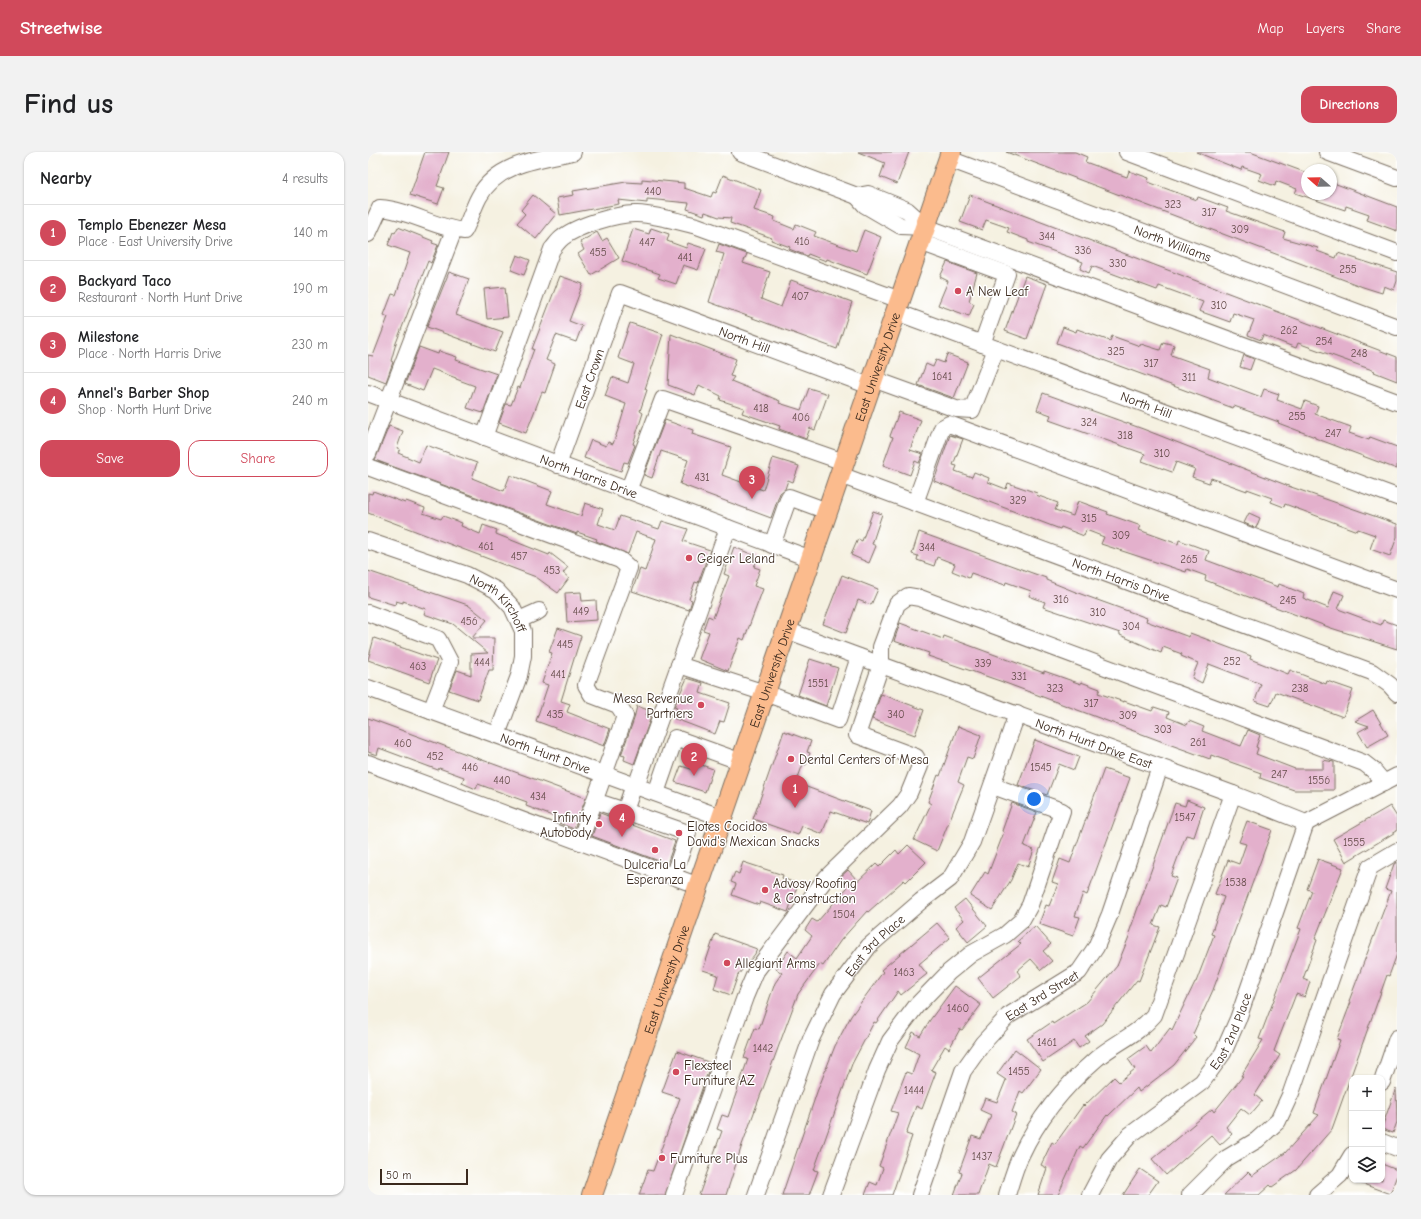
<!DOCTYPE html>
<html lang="en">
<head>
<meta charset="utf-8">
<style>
  :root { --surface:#fff; --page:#f2f2f2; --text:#202124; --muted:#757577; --line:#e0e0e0; --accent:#d1495b }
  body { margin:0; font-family:"Comic Neue",sans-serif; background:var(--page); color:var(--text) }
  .controls { position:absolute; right:12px; bottom:12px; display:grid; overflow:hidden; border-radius:8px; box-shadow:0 1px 3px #0004 }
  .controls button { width:36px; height:36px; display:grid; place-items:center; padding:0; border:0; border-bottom:1px solid var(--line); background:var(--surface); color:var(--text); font:20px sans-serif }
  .compass { position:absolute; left:933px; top:12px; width:36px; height:36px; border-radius:50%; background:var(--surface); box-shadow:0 1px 3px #0004; rotate:290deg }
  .scale { position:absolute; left:12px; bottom:10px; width:88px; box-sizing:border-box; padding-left:4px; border:2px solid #3b2a1e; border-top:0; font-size:11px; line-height:14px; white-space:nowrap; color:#3b2a1e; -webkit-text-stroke:3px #fff; paint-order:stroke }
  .you { position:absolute; left:666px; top:647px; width:14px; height:14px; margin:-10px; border:3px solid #fff; border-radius:50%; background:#1a73e8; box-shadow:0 0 0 6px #1a73e833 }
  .badge { display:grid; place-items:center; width:26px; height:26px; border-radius:50%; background:var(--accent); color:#fff; font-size:13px; font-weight:700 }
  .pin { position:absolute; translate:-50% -33px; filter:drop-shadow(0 1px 2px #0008) }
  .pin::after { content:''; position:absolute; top:21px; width:14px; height:12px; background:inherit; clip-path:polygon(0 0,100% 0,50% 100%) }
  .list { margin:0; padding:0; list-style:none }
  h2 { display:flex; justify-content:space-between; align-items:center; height:52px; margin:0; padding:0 16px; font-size:17px }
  h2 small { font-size:13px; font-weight:400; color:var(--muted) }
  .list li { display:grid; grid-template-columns:26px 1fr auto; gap:12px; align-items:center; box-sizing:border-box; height:56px; padding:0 16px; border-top:1px solid var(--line) }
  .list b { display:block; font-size:15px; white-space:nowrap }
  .list p { margin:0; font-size:13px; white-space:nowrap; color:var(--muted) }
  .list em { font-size:13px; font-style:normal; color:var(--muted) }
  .actions { display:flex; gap:8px; padding:12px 16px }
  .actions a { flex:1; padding:9px 0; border:1px solid var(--accent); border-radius:12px; text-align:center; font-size:14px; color:var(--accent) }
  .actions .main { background:var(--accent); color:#fff }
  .icon { flex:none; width:22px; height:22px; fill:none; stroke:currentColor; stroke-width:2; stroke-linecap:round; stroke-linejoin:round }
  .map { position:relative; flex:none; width:1029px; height:1043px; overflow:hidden; border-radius:12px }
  header { display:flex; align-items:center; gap:24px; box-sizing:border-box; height:56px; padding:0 20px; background:var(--accent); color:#fff }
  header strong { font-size:19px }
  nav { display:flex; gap:22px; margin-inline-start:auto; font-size:14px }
  .intro { display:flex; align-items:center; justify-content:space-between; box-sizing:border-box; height:96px; padding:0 24px }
  h1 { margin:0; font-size:28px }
  .button { padding:10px 18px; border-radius:12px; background:var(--accent); color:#fff; font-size:14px; font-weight:700 }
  main { display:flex; gap:24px; padding:0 24px }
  aside { flex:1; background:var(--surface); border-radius:12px; box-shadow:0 1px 3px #0004 }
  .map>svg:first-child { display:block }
</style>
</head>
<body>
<header>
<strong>Streetwise</strong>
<nav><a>Map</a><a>Layers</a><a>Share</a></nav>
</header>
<div class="intro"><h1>Find us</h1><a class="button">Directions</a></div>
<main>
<aside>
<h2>Nearby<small>4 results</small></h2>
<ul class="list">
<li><span class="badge">1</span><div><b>Templo Ebenezer Mesa</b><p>Place · East University Drive</p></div><em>140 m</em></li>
<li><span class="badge">2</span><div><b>Backyard Taco</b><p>Restaurant · North Hunt Drive</p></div><em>190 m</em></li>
<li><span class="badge">3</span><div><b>Milestone</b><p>Place · North Harris Drive</p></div><em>230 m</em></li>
<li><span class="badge">4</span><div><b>Annel's Barber Shop</b><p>Shop · North Hunt Drive</p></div><em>240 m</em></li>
</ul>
<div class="actions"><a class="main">Save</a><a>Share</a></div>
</aside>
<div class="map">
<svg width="1029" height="1043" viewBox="0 0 1029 1043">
  <rect width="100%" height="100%" fill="#fff"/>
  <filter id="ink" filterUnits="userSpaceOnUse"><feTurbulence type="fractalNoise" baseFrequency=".025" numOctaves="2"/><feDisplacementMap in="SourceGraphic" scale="8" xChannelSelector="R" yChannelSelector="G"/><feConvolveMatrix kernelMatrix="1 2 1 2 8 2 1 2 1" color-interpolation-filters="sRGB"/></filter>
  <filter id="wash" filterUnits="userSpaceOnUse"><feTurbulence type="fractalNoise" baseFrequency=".012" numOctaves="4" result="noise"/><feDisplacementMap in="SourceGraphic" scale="16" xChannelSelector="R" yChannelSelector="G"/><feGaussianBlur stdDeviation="0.9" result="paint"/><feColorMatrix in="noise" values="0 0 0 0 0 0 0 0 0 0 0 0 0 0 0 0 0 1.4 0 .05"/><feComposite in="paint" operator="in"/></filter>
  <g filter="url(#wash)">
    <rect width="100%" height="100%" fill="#f5f1e1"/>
    <g id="blocks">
      <path fill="#e3b0cc" d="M57 0H81L69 34 76 36 70 52 42 43Z
        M490 0H541L529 32 512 25 517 11Z
        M638 0H707L719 5 717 10 759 25 761 19 781 26 780 30 829 48 830 45 860 56 858 59 917 80 915 86 950 96 949 99 968 106 970 101 1029 120V129L1026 138 1016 134 1014 141 995 135Z
        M828 0H882L939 21V42H963V30L1029 55V79L999 68 1001 62 978 54 977 58 939 45 927 41 929 37 908 29 907 34 891 28 894 22 874 15 873 18Z
        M355 23 393 38 386 58 407 65 406 69 426 77 428 72 448 80 446 84 488 99 496 78 513 85 499 122 459 107 458 109 440 102 439 104 421 97 422 95 403 88 404 86 362 71 363 66 351 65 337 60 336 63 319 57 321 51 279 47V51L250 48 251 52 192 63 189 46 206 43 205 39 258 30 274 31V27L316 31V36L343 45 345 40 348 41Z
        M165 43 188 62 168 87 149 71 157 62 153 58Z
        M602 43 1029 205V229L1006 220 1007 219 930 191 928 196 895 183 893 188 880 183 886 168 865 161 862 170 831 159 835 150 791 134 789 138 724 114 721 121 712 117 715 110 660 90V88L639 80 641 76 618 68 614 78 592 70Z
        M30 75 65 89 64 91 70 93 63 111 60 109 28 191 23 209 25 210 18 230 0 223V203L5 204 20 165 16 163 24 142 28 143 42 101 20 93 25 80 27 81Z
        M283 76 301 82 299 89 318 96 320 91 338 97 330 118 315 113 308 132 290 126 292 122 254 109 265 77 281 82Z
        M229 80 234 89 239 86 251 106 223 123 210 102 216 98 212 90Z
        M351 92 379 102 375 111 402 120 393 147 413 155 423 128 484 150 469 197 341 150 356 102 348 100Z
        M149 103 162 108 156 123 143 118Z
        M579 110 609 121 601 149 606 152 601 164 570 153 580 129 572 125Z
        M81 120 101 127 88 163 135 180 127 200 59 175Z
        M192 124 215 132 201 169 214 174 208 190 188 183 178 208 187 212 177 241 174 240 158 281 131 271 138 252 143 253 150 235 152 236 166 197H164Z
        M657 124 679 132 659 187 637 179Z
        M137 135 140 165 119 167 116 137Z
        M262 171 295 182 277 237 279 238 272 259 275 261 265 292 267 293 260 311 256 310 253 319 216 306 223 288 238 294 240 290 245 292 252 272 258 252 237 244 244 225 260 231 266 212 250 206Z
        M695 175 708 180 709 177 742 189 744 184 772 194 773 192 792 198 795 190 806 193 803 203 842 217 840 225 893 245 896 237 911 242 909 248 934 257 937 249 950 254 947 262 983 275 981 281 1001 288 1002 285 1029 295V317L947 286V285L910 271 911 270 866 254 865 256 689 191Z
        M303 182 368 207 362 224 366 225 363 229 412 249 411 251 433 258 441 236 460 242 447 278 442 276 438 287 411 277 412 274 374 261 376 256 352 248 353 244 331 233 327 243 300 233Z
        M51 195 70 202 71 199 89 205 88 208 129 222 115 261 99 256 107 234 88 227V226L64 217 55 239 37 232Z
        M579 202 600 210 586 246 550 233 558 212 565 215 568 208 576 211Z
        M876 203 886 207 882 218 872 215Z
        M675 241 775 277 923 335 1029 372V385L1022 404 1002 397 1007 383 990 377 989 379 917 352 916 355 903 350 904 346 879 337V339L843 326 841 331 824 325 827 317 808 310 804 320 774 309 777 302 681 268 683 263 669 258Z
        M531 260 553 268 542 298 555 302 551 311 547 309 542 323 515 313 525 285 522 284Z
        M297 268 325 278 324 282 363 295 354 323 395 338 405 306 431 314 425 330 420 328 417 337 412 341 403 366 312 332 320 308 293 299 284 326 276 323Z
        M21 274 35 279 29 296 32 297 30 301 51 310 58 293 109 311 104 326 136 339 142 323 184 339 179 352 213 364 217 351 235 357 230 372 247 378 252 364 291 377 294 369 320 377 315 389 342 398 330 431 327 430 321 447 324 448 321 458 264 439 272 417 277 419 288 387 268 380 260 402 228 389 229 387 209 380V382L7 308Z
        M582 283 595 287 585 313 589 314 587 319 604 325 606 320 621 326 620 330 638 337 640 331 669 341 668 343 690 351 687 358 705 364 710 349 740 360 739 362 773 374 771 378 810 392 811 388 841 399 838 408 910 435 911 432 936 442 935 446 960 456 966 439 976 443 970 457 1013 473 1015 468 1029 473V497L963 476 870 441 837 428 838 424 819 417 818 420 733 392 736 385 718 378 716 384 693 375 692 377 566 329Z
        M5 339 37 351 38 349 57 356 55 361 73 367 75 364 94 371 93 374 112 382 115 373 129 378 128 382 181 403 182 401 200 415 195 421 201 426 190 441 168 425 0 361V341L4 342Z
        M505 359 514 362 504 392 508 394 501 411 483 403 490 387 494 389Z
        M881 361 892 366 888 376 876 371Z
        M551 380 678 426V428L710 441 779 466 778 469 821 485 822 481 883 504 882 507 920 522 922 518 958 532 959 529 985 538 975 565 908 540 902 554 887 549 893 532 841 512 834 531 824 526 830 511 813 504 814 502 795 495 793 501 752 483V481L675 455 677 450 661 444 663 439 638 430 637 433 603 421 601 426 584 419 587 412 569 405 566 414 549 408 550 404 544 402Z
        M366 395 390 405 386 415 392 417 386 434 395 437 376 488 372 486 360 519 331 507 341 480 335 478 340 464 345 466 361 424 356 422Z
        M0 419 100 453 119 468 104 486H126L125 518H121L110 548 81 538 89 518 103 523V502L120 501 85 472 56 462 58 457 35 449V451L28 449 27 453 0 445Z
        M474 423 510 437 503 453 490 448 478 481 455 472Z
        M213 440 214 449 228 448 229 468 199 470 197 441Z
        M532 471 575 487 576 484 676 521V519L713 532V530L732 537 730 541 756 550V549L784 559 786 555 801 560 799 565 819 573 821 569 836 575 834 579 873 594 880 578 892 583 888 595 890 596 888 602 927 617H955V608L966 610V638H926L892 626 893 621 843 603 842 607 806 594 632 529 560 504 561 501 526 489Z
        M190 476 213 484 193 549 202 552 199 560 242 577 236 594 168 569 180 533 174 531 184 501 181 500Z
        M6 486 69 508 61 530 0 508Z
        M442 507 470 516 458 554 430 543Z
        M319 526 335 531 332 541 362 551 356 570 352 569 347 582 305 566 309 556 306 555Z
        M513 542 556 558 547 583 504 567Z
        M269 554 280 558 278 563 283 565 266 612 256 608 257 604 253 603 266 567Z
        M1005 558 1020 583 999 595 990 580 1001 574 987 569Z
        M0 566 218 646 206 677 191 671 192 667 158 654 159 650 110 632 108 637 94 631 96 625 71 616 70 618 11 596 9 603 0 600Z
        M590 574 613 583 605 607 599 605 590 630 596 633 569 699 546 688 563 652 560 650 570 623 572 624Z
        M416 579 443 589 439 600 442 601 438 613 435 612 428 631 503 659 499 672 463 659 454 682 434 674 430 683 385 667Z
        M667 588 711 605 706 618 691 612 679 643 650 633Z
        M328 611 345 617 337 640 307 630 313 614 326 618Z
        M736 617 762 626 719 743 715 741 707 764 712 765 705 784 671 772 678 753 681 754 690 732 684 730 692 707 702 711Z
        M819 648 836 655 826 685 818 683 803 724 809 726 798 755 793 753 785 773 792 775 771 829 769 828 734 872 717 884 721 889 711 896 706 889 675 910 659 887 684 870 685 872 719 850 749 814 762 782 761 781 807 651 817 654Z
        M644 651 669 660 656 694 666 698 660 715 650 711 643 728 624 758 602 744 617 720 620 722 636 680 634 679Z
        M1022 654 1029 665V679L978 710 965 687Z
        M232 661 307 689 299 712 224 684Z
        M879 669 904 678 845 838 825 882 828 885 806 913 771 940 769 936 740 964 739 963 715 996 712 994 690 1043H670L679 1016 673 1013 684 990 687 992 715 953 716 954 746 925 751 930 767 917 760 907 778 894 783 901 802 876 804 878 827 830H828L846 783 843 782 856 745 847 742 860 708 871 712 878 692 871 690Z
        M540 693 558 710 538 730 536 728 500 760 499 759 473 788 455 814 452 812 430 842 374 993 358 1043H331L354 979 349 977 354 963 360 965 380 907 376 906 387 876 391 877 407 831 414 821 408 817 420 799 429 806 444 784 437 778 444 767 449 770 479 736 470 727 480 718 490 729 508 712 511 715 528 698 531 702Z
        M950 707 975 716 947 787 949 788 935 827 942 830 937 845 928 842 906 899 912 903 887 943 894 949 882 963 873 956 858 975 864 982 852 993 843 983 798 1023 784 1007 844 957 846 960 875 924H873L895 888 891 887 933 777 930 776 944 739 939 737Z
        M375 710 415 723 414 726 430 732 420 760 392 750 391 753 364 743 368 732 363 730 367 720 371 722Z
        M1029 710V802L1021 824 1019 823 964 977 928 1018 904 1035 902 1033 891 1043H856L880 1020 884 1024 917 1001 951 963 946 961 972 888 969 887 983 850 981 849 1023 739 1017 737 1026 712Z
        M597 747 619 774 600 790 588 775 596 768 586 756Z
        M569 771 582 786 551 812 559 822 533 843 530 839 508 871 506 870 484 912 446 1018 450 1019 441 1043H414L449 940 467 894 483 864 515 820 513 818Z
        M667 774 683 792 675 799 684 809 673 818 663 807 649 819 653 824 625 846 610 826 653 792 650 789Z
        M347 782 389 797 387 802 370 823 363 843 346 837 350 823 335 818Z
        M587 834 613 853 594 878 592 877 581 897 577 894 563 918 568 920 554 957 548 954 538 982 544 984 524 1043H497L502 1030 509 1033 515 1016 511 1014 530 961 523 959 538 920 544 922 551 902 538 895 545 880 552 884 562 868Z
        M647 897 673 917 655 941 652 939 644 960 648 962 628 1015 621 1012 610 1043H586L594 1021 591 1020 604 984 613 987 623 963 612 958 617 946 629 950 638 928 629 922Z
        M309 899 343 911 297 1043H271L280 1018 285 1019 312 946 294 940Z
        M1028 936 1029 970 1025 981 1014 977V975Z
        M1014 1012 1029 1018V1023L1022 1042 987 1029 1014 1028Z
        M772 1017 790 1029 780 1043H755Z"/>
    </g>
  </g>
  <g filter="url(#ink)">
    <use href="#blocks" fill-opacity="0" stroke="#7c7062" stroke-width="1"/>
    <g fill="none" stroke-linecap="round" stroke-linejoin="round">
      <defs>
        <g id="minor">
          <path d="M372 0 489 44 500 42 539 58 558 75"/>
          <path d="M759 0 1029 101"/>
          <path d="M959 0 1029 26"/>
          <path id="s1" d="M581 7 1029 175"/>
          <path d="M489 44 497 53 533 74 558 75 1029 250"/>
          <path d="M0 82 12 56C41 58 67 76 96 79 102 68 105 56 111 45 129 11 171 7 205 0"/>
          <path d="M552 90 639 122 614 192"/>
          <path id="s2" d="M528 160 1029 345"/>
          <path d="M505 227 588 257 604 258 628 197"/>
          <path id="s3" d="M0 241 443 407"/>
          <path d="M116 285 184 97C187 94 190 89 194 86 208 74 250 61 269 62 289 63 309 69 329 74L532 148"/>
          <path d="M0 302 86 78"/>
          <path id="s4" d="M190 313 252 141 502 234"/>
          <path d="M0 315 252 408 261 416 218 533 224 543 250 553 257 564 212 689"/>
          <path id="s5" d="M472 323 1004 520 1022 533 1029 541"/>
          <path d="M260 339 295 247 476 310"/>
          <path d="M547 351 574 276 581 272 1029 438"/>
          <path id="s6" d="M0 389 99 423 128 438 144 455 155 479V504L151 524 129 583"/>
          <path d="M404 393 421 345 459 359"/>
          <path d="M0 461 70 487 82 510 63 559"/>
          <path d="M151 468 171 459"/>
          <path id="s7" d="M418 478 865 642 938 671 1029 624"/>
          <path d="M311 513 397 541 470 568 491 505"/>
          <path id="s8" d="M0 536 355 666"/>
          <path d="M0 611 331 734"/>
          <path d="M268 634 360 376"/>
          <path d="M288 641 307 586 374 610"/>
          <path d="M236 652 257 659 266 633"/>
          <path d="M257 659 320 681 307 719"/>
          <path d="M1014 930 1029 886"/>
          <path d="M1014 990 1029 996"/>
          <path d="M306 1043 377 845 388 819 458 726 532 654 541 641 552 614 548 605 489 583 513 513V495L529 452 540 444 552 446 996 611 1005 618 1016 631"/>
          <path id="s9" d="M388 1043 443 887 465 842 501 794 553 749 582 727 604 690 649 562"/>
          <path d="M463 1043 509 918 522 889 549 853 581 820 603 802 637 783 653 769 662 753 694 659 625 634"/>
          <path id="s10" d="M552 1043 595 919 615 891 640 864 711 820 728 795 742 762 792 615"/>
          <path d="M639 1043C643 1030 647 1015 653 1003 670 966 698 933 728 907 748 890 768 884 786 863L865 642"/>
          <path id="s11" d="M722 1043 741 1007 762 983 834 930 855 901 870 867 938 671"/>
          <path d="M822 1043 859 1006 889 988 910 969 923 941 1002 715 1029 699"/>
          <path d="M949 1043 972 1023 984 1003"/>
        </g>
        <g id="major">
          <path id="s12" d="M224 1043 583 0"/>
        </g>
      </defs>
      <use href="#minor" stroke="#7c7062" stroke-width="18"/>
      <use href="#major" stroke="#7c7062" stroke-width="22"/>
      <use href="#minor" stroke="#fff" stroke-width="16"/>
      <use href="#major" stroke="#fbbb8d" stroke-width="20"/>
    </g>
  </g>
  <g fill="#d1495b" stroke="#fff" stroke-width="1.5">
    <circle cx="590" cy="139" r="4"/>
    <circle cx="321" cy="406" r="4"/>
    <circle cx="333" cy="553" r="4"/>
    <circle cx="423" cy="607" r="4"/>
    <circle cx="231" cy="672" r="4"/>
    <circle cx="311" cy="681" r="4"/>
    <circle cx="287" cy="698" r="4"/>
    <circle cx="397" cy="738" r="4"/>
    <circle cx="359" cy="811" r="4"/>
    <circle cx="308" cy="920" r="4"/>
    <circle cx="294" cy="1006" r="4"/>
  </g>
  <g text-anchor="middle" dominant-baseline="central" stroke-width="3" stroke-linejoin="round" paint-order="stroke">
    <g font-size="11" fill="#654c4a">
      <text x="285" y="39">440</text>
      <text x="805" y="52">323</text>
      <text x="841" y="60">317</text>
      <text x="872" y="77">309</text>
      <text x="679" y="84">344</text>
      <text x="434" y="89">416</text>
      <text x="279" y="90">447</text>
      <text x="715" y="98">336</text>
      <text x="230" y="100">455</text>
      <text x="317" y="105">441</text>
      <text x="750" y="111">330</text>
      <text x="980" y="117">255</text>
      <text x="432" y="144">407</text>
      <text x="851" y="153">310</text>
      <text x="921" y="178">262</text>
      <text x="956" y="189">254</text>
      <text x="748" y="199">325</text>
      <text x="991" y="201">248</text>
      <text x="783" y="211">317</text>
      <text x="574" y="224">1641</text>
      <text x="821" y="225">311</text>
      <text x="393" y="256">418</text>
      <text x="929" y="264">255</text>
      <text x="433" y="265">406</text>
      <text x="721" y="270">324</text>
      <text x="965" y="281">247</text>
      <text x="757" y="283">318</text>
      <text x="794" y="301">310</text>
      <text x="334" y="325">431</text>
      <text x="650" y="348">329</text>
      <text x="721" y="366">315</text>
      <text x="753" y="383">309</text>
      <text x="118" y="394">461</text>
      <text x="559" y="395">344</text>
      <text x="151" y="404">457</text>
      <text x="821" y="407">265</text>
      <text x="184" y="418">453</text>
      <text x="693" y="447">316</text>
      <text x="920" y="448">245</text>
      <text x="213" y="459">449</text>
      <text x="730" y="460">310</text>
      <text x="101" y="469">456</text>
      <text x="763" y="474">304</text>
      <text x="197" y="492">445</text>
      <text x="864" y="509">252</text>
      <text x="114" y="510">444</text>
      <text x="615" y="511">339</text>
      <text x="50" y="514">463</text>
      <text x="190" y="522">441</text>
      <text x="651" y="524">331</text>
      <text x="450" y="531">1551</text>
      <text x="687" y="536">323</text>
      <text x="932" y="536">238</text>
      <text x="723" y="551">317</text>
      <text x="187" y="562">435</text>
      <text x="528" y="562">340</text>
      <text x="760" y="563">309</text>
      <text x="795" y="577">303</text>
      <text x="830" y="590">261</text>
      <text x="35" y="591">460</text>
      <text x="67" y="604">452</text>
      <text x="102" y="615">446</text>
      <text x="673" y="615">1545</text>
      <text x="911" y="622">247</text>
      <text x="134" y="628">440</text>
      <text x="951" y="628">1556</text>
      <text x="170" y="644">434</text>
      <text x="817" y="665">1547</text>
      <text x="986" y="690">1555</text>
      <text x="868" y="730">1538</text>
      <text x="476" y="762">1504</text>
      <text x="536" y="820">1463</text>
      <text x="590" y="856">1460</text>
      <text x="679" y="890">1461</text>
      <text x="395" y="896">1442</text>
      <text x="651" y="919">1455</text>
      <text x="546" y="938">1444</text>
      <text x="614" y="1004">1437</text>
    </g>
    <g font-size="13" fill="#3b2a1e" stroke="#fff">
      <text stroke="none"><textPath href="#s1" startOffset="239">North Williams</textPath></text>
      <text stroke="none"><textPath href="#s4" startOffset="316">North Hill</textPath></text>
      <text stroke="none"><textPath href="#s12" startOffset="876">East University Drive</textPath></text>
      <text stroke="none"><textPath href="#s4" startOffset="92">East Crown</textPath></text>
      <text stroke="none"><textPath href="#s2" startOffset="267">North Hill</textPath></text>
      <text stroke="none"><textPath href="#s3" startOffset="236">North Harris Drive</textPath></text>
      <text stroke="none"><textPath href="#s5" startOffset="300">North Harris Drive</textPath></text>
      <text stroke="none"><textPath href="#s6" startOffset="148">North Kirchoff</textPath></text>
      <text stroke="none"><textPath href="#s12" startOffset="552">East University Drive</textPath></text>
      <text stroke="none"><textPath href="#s7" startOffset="328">North Hunt Drive East</textPath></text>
      <text stroke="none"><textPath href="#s8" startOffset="189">North Hunt Drive</textPath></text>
      <text stroke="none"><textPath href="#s9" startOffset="280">East 3rd Place</textPath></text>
      <text stroke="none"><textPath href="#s12" startOffset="228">East University Drive</textPath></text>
      <text stroke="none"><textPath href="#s10" startOffset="242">East 3rd Street</textPath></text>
      <text stroke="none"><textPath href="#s11" startOffset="221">East 2nd Place</textPath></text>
    </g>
    <g font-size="13" fill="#3b2a1e" stroke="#fff" text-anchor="start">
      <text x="598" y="139">A New Leaf</text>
      <text x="329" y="406">Geiger Leland</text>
      <text x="325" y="546" text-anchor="end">Mesa Revenue<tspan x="325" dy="15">Partners</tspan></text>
      <text x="431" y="607">Dental Centers of Mesa</text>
      <text x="223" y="665" text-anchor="end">Infinity<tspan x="223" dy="15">Autobody</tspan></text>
      <text x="319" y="674">Elotes Cocidos<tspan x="319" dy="15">David's Mexican Snacks</tspan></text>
      <text x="287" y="712" text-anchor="middle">Dulceria La<tspan x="287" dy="15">Esperanza</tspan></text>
      <text x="405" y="731">Advosy Roofing<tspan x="405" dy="15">&amp; Construction</tspan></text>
      <text x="367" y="811">Allegiant Arms</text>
      <text x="316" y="913">Flexsteel<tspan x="316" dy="15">Furniture AZ</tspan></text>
      <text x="302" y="1006">Furniture Plus</text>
    </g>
  </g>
</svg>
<div class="controls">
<button>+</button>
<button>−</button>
<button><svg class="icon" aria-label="layers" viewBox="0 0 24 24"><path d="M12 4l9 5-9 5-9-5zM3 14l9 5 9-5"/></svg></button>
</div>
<svg class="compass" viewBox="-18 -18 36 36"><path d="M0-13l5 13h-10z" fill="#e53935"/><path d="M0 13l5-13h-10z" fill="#757577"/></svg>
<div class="scale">50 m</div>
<div class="you"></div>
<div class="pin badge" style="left:427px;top:656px">1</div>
<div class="pin badge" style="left:326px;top:624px">2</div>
<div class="pin badge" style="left:384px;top:347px">3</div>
<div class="pin badge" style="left:254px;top:685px">4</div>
</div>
</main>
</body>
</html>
